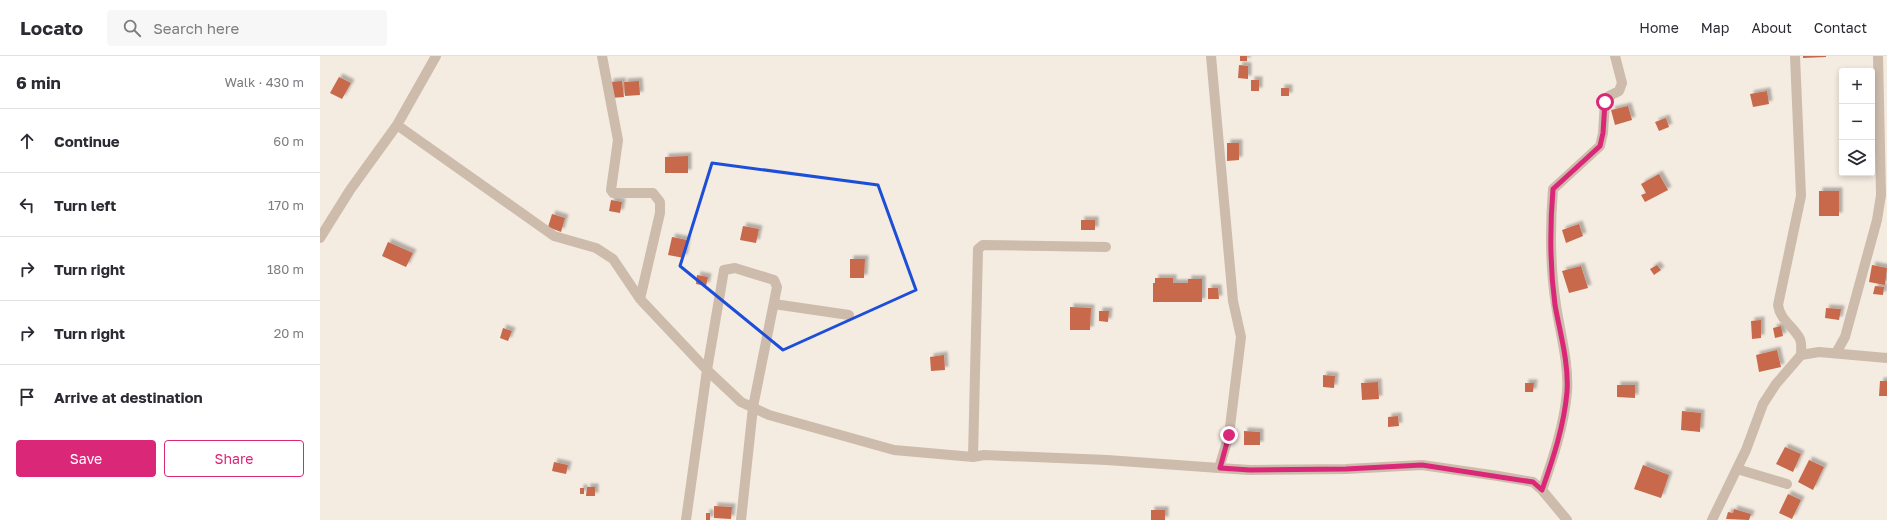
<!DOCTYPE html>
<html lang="en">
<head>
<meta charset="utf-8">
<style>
  :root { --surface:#fff; --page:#f7f7f7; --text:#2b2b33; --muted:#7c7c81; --line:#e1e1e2; --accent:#db2777 }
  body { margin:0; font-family:"Golos Text",sans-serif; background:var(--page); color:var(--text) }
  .controls { position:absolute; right:12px; top:12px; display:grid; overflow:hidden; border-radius:4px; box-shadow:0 2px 6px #0003 }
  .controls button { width:36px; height:36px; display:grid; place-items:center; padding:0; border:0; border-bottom:1px solid var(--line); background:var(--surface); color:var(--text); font:20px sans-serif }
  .stop { position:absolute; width:12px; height:12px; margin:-9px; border:3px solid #db2777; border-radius:50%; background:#fff }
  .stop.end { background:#db2777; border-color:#fff; box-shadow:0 1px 4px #0008 }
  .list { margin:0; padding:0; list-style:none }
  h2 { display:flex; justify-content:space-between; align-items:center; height:52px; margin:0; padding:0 16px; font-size:17px }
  h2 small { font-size:13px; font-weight:400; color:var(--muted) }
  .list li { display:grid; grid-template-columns:26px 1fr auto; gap:12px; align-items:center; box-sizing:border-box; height:64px; padding:0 16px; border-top:1px solid var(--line) }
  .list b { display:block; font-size:15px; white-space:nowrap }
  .list em { font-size:13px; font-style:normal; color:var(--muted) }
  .actions { display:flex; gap:8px; padding:12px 16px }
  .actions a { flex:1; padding:9px 0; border:1px solid var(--accent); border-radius:4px; text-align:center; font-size:14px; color:var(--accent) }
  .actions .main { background:var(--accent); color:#fff }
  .icon { flex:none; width:22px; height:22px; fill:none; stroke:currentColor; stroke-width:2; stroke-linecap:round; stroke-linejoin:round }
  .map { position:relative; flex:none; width:1567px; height:464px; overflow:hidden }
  header { display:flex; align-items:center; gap:24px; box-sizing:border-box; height:56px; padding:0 20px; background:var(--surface); border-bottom:1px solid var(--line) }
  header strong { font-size:19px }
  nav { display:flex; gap:22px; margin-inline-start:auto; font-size:14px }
  .search { width:280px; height:36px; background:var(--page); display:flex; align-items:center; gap:10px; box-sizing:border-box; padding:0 14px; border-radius:4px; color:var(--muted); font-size:15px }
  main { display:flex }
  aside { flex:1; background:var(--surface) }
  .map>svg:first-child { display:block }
</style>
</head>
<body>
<header>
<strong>Locato</strong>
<div class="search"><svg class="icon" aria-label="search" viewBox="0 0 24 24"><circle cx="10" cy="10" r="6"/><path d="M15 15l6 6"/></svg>Search here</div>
<nav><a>Home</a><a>Map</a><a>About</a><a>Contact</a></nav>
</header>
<main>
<aside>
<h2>6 min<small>Walk · 430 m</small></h2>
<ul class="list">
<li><svg class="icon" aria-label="ahead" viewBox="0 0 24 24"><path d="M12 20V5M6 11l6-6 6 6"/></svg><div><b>Continue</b></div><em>60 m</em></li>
<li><svg class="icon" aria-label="left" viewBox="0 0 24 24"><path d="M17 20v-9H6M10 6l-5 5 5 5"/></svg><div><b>Turn left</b></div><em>170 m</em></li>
<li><svg class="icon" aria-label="right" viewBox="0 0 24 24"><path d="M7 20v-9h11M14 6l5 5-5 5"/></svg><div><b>Turn right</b></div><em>180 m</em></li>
<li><svg class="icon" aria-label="right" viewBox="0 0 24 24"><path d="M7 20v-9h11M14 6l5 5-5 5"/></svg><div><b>Turn right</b></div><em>20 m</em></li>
<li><svg class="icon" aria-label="arrive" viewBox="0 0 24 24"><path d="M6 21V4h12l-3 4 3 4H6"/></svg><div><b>Arrive at destination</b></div></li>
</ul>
<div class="actions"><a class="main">Save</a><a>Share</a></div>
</aside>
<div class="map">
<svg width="1567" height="464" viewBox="0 0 1567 464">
  <defs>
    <filter id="shadow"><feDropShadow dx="3.5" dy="-3.5" stdDeviation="1" flood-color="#0004"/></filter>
  </defs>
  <rect width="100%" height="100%" fill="#f4ebe1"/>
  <path fill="#c8694b" filter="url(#shadow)" d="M920 0H927V5H920Z
    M1483 0H1506V1L1483 2Z
    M919 9 928 10V23L918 22Z
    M19 21 31 27 22 43 10 37Z
    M931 24H939V35H931Z
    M302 25 304 41 291 42 290 26Z
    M319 25 320 39 305 40 304 26Z
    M961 32H969V40H961Z
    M1447 35 1449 48 1433 51 1430 38Z
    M1308 50 1312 64 1295 69 1291 54Z
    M1346 62 1349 71 1339 75 1335 66Z
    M907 87H919V104L907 105Z
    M368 100V117H345V101Z
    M1339 118 1348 134 1325 146 1321 139 1326 137 1321 128Z
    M1499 135H1519V160H1499Z
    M291 144 302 146 300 157 289 155Z
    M232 158 245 162 241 176 228 171Z
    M761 164H775V174H761Z
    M1259 168 1263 180 1246 187 1242 174Z
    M423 170 439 173 436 187 420 184Z
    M352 181 367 184 364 202 348 199Z
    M68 186 93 197 86 211 62 200Z
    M530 203H545L544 222H530Z
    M1337 209 1341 214 1334 219 1330 213Z
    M1552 209 1567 212 1565 229 1549 226Z
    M1261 210 1268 232 1249 237 1242 215Z
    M377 219 388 221 386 230 376 228Z
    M835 222H853V227H868V223H882V246H833V227H835Z
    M1555 230 1564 231 1563 239 1553 238Z
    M888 232H898L899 243H888Z
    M750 251 771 252 770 274H750Z
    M1506 252 1521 253 1519 264 1505 262Z
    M779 255H789L788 266 779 265Z
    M1441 264V282L1432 283 1431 265Z
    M1461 270 1463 280 1455 282 1453 272Z
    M183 272 192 275 188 285 180 282Z
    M1457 294 1461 311 1439 316 1436 299Z
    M624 299 625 314 611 315 610 301Z
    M1003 319 1015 320 1014 332 1003 331Z
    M1560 325H1567V340H1559Z
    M1058 326 1059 343 1042 344 1041 327Z
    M1205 327H1214L1213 336H1205Z
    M1297 329H1315V342L1297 341Z
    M1362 355 1381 357 1380 376 1361 374Z
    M1078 360 1079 370 1068 371V361Z
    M924 375 940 376V389H924Z
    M1465 391 1481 398 1473 416 1456 408Z
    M1489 404 1504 411 1493 434 1478 426Z
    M234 406 248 409 246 418 232 415Z
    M1323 409 1349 419 1341 442 1314 433Z
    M267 431H275V440H266Z
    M260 432H264V438H260Z
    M1468 438 1481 444 1472 463 1459 457Z
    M394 450 412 451 411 463 394 462Z
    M1414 453 1431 458 1429 464 1406 463 1408 456 1413 457Z
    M831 454H845V464H831Z
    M386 457H390V464H386Z"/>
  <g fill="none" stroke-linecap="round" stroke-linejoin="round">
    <path stroke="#cdbbac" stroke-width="10" d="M282 0 298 84 291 134 293 137H333L340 146V157L320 243
      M891 0 913 245 921 281 909 379 899 412 930 414 1026 413 1102 409 1178 420 1213 426 1222 434 1247 464
      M1475 0 1481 140 1458 249C1460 264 1473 270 1480 283 1482 288 1481 294 1481 299
      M77 69 234 180 276 192 293 203 320 243 387 314 421 346 449 359 574 394 653 401 664 399 787 404 899 412
      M0 182 30 134 77 69 116 0
      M454 248 529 259
      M1516 297 1525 281 1557 164 1561 139 1558 0
      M653 401 658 193 663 189 786 191
      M1417 413 1467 428
      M1222 434C1233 402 1244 370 1247 336 1249 307 1240 277 1236 249 1230 211 1230 170 1233 133L1280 90 1283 77 1285 46 1289 40 1299 35 1302 27 1295 0
      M366 464 387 314 404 214 415 212 454 224 457 231 433 351 421 464
      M1392 464 1426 394 1443 348 1456 328 1481 299 1499 296 1567 302"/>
  </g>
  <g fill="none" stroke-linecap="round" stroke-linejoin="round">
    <path stroke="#db2777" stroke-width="5" d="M909 379 900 412 930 414 1026 413 1102 409 1213 426 1222 434C1233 403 1244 370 1247 336 1249 307 1240 277 1235 249 1230 212 1230 169 1233 133L1280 90 1283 77 1285 46"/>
  </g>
  <path fill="none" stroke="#1d4ed8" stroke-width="3" stroke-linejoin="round" d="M392 107 558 129 596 234 463 294 360 210Z"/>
</svg>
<div class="controls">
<button>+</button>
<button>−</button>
<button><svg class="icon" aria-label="layers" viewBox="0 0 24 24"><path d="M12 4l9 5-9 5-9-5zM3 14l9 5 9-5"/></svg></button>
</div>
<div class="stop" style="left:1285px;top:46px"></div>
<div class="stop end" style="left:909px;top:379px"></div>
</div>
</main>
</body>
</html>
